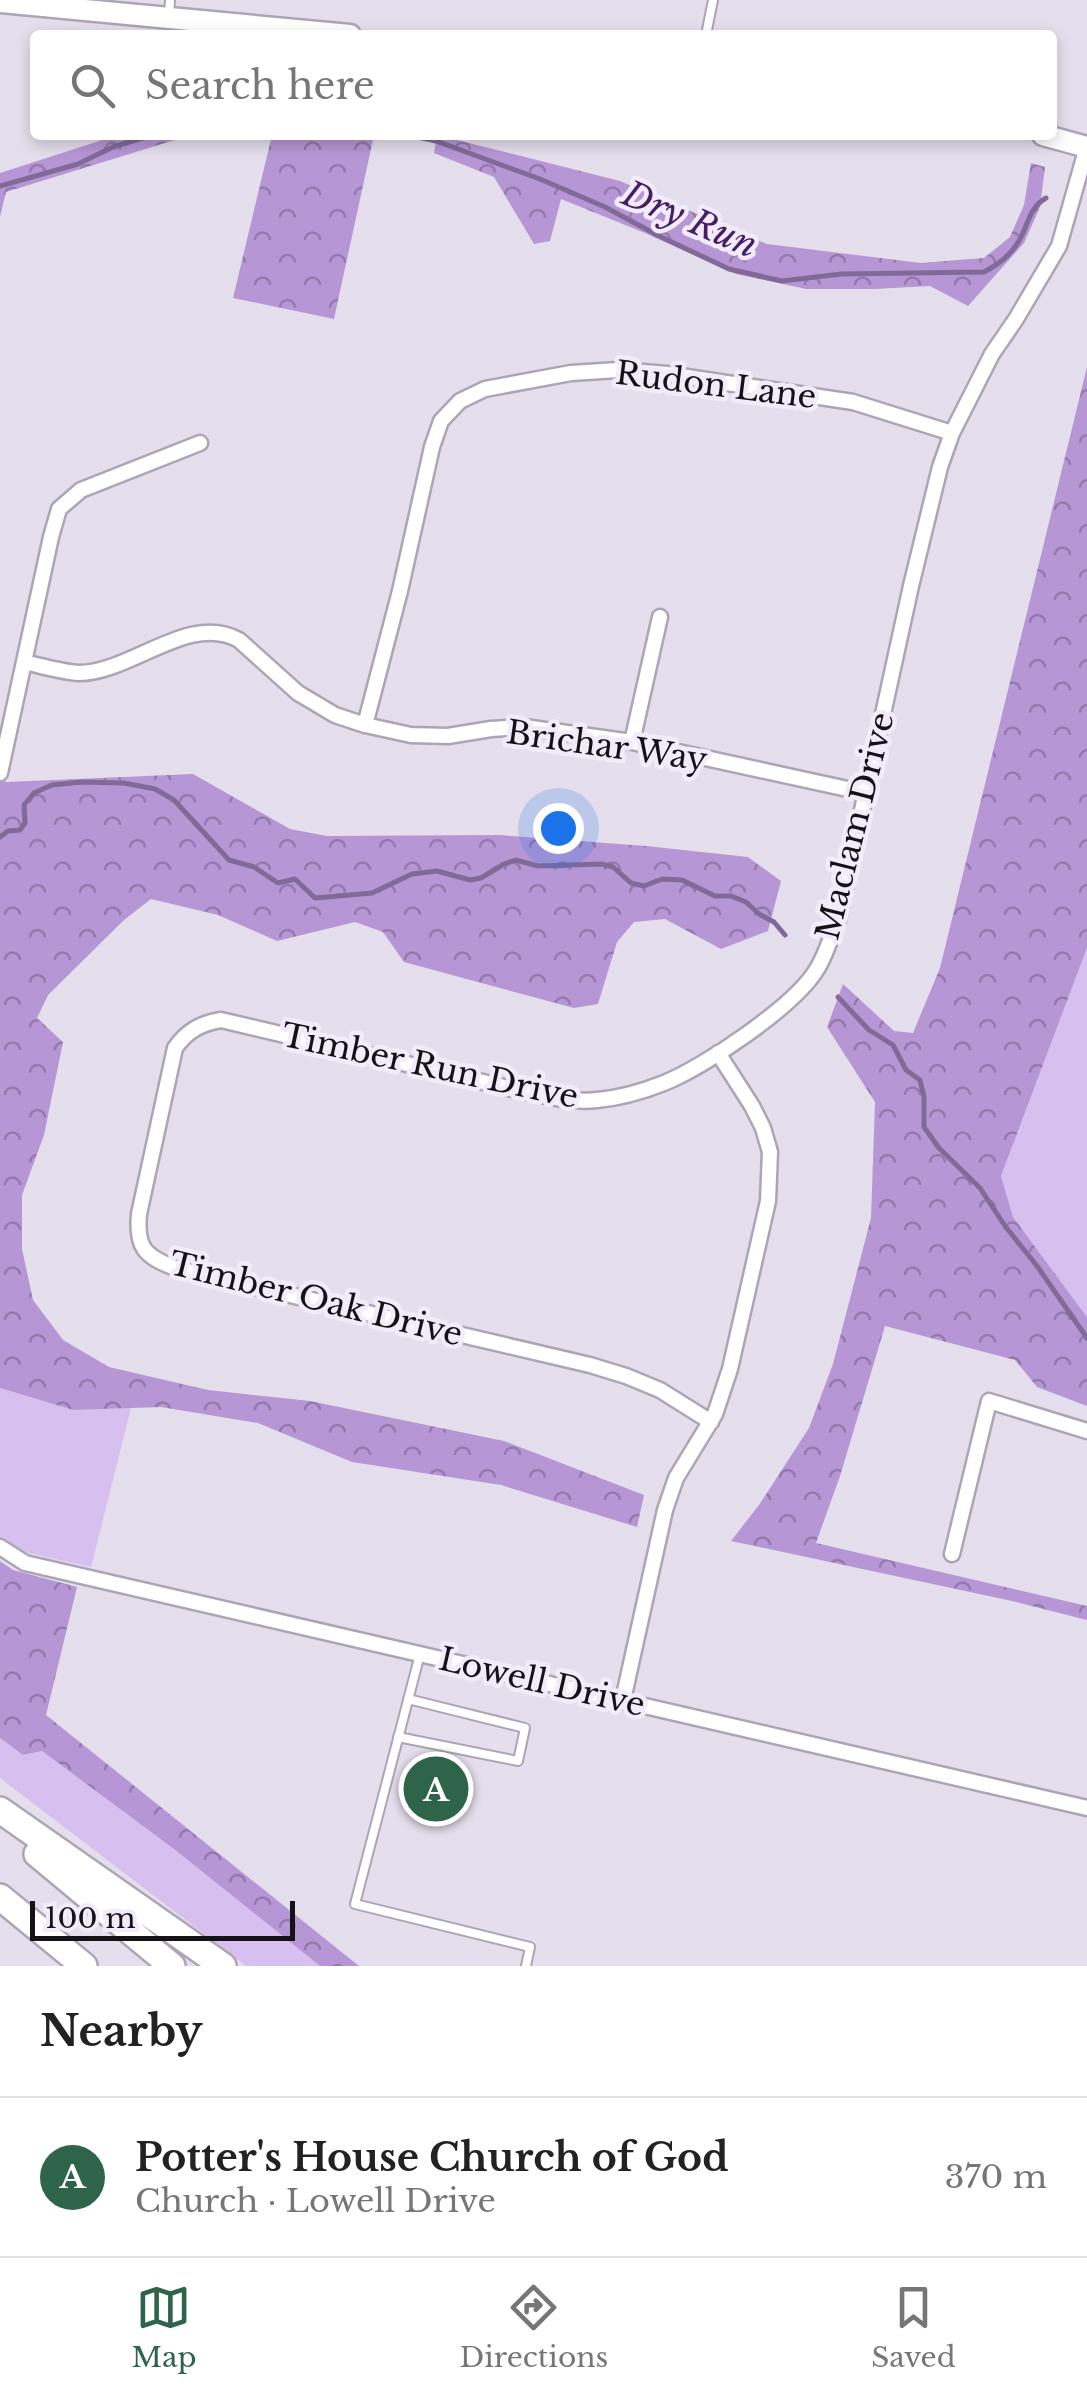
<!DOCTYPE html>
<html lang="en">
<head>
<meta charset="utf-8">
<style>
  :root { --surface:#fff; --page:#f2f2f2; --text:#222; --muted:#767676; --line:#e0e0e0; --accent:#2e6449 }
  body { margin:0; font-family:"Libre Baskerville",serif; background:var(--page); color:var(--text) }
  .scale { position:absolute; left:30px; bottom:25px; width:265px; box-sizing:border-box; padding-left:10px; border:5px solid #141217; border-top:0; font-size:28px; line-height:35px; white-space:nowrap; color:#141217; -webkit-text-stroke:8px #f2ebfa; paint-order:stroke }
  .you { position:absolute; left:558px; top:828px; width:35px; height:35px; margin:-25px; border:8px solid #fff; border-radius:50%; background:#1a73e8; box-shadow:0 0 0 15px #1a73e833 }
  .badge { display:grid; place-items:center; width:65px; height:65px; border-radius:50%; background:var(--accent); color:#fff; font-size:32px; font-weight:700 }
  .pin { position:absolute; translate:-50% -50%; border:5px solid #fff; box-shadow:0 2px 10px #0006 }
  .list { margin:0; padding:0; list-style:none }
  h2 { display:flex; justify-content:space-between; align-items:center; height:130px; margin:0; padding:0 40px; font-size:42px }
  h2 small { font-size:32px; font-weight:400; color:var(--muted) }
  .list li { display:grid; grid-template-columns:65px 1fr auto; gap:30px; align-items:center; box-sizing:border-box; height:160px; padding:0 40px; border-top:2px solid var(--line) }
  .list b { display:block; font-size:38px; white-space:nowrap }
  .list p { margin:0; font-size:32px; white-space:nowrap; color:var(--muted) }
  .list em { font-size:32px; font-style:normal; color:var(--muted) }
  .icon { flex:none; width:55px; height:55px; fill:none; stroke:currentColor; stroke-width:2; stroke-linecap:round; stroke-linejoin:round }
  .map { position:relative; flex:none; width:1087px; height:1966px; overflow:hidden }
  .search { position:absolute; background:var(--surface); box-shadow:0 5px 15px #0003; left:30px; right:30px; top:30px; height:110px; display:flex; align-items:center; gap:25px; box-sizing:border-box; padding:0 35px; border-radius:10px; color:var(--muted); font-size:38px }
  .sheet { height:290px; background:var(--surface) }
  nav { display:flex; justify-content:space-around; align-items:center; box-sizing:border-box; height:140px; border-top:2px solid var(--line); background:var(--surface); font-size:28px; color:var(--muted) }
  nav a { display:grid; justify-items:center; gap:5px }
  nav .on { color:var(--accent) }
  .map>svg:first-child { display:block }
</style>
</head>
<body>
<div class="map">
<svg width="1087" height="1966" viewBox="0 0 1087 1966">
  <defs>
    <pattern id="forest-crowns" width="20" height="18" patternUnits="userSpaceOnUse" patternTransform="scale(2.5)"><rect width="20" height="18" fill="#b796d5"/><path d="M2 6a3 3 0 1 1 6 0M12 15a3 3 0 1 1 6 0" fill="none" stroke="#9479ac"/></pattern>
  </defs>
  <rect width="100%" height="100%" fill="#e5deec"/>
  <path fill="#d7bff0" d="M1087 948V1317L1013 1217 1001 1176Z
    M0 1388 73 1410 131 1408 91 1567 20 1551 0 1538Z
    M0 1738 23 1755 42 1751 174 1849 320 1966H246L0 1778Z"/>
  <path fill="url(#forest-crowns)" d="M118 135H191L6 192 0 217V173Z
    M272 135H374L334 319 233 298Z
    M437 135 620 181 767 244 921 263 984 258 1010 237 1024 205 1031 163 1045 167 1040 207 1024 243 968 306 930 286 875 289H806L736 274 645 233 561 199 550 241 534 244 494 177 434 153Z
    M1087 367V948L1001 1176 1013 1217 1087 1317V1406L1037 1387 1015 1360 885 1326 840 1476 816 1543 1087 1606V1620L1012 1601 731 1541 759 1505 809 1428 833 1364 871 1218 875 1102 827 1027 843 984 894 1031 913 1033 940 968Z
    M193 774 290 829 327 836 499 835 646 846 748 857 781 881 768 931 721 949 665 919 634 922 617 942 598 1004 574 1008 404 962 383 932 355 922 277 941 218 915 151 899 124 920 48 995 37 1018 63 1042 44 1135 22 1195V1249L33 1300 63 1340 109 1367 208 1390 310 1401 504 1441 644 1495 637 1527 501 1485 352 1462 258 1423 161 1407 73 1410 0 1388V780L7 782Z
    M0 1561 13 1570 77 1587 46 1715 359 1966H320L174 1849 42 1751 23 1755 0 1738Z"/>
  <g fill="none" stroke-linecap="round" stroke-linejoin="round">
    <path stroke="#826a98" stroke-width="5" d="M408 135 436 141 540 179 605 207 659 236 729 269 782 281 841 274 984 272C999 264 1011 255 1020 239 1029 223 1029 208 1046 198
      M0 186 78 164 113 147 152 135
      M0 837 8 831 20 830 25 823 24 805 34 793 52 785 82 782 124 783 155 789 174 800 229 860 254 867 278 883 295 879 315 898 372 893 412 874 437 871 470 880 481 878 504 864 516 860 538 866 602 864 613 867 631 883 644 886 662 879 682 880 715 896H731L746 902 759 914 774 922 785 935
      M838 997 869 1030 893 1045 906 1070 920 1080 924 1097V1127L939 1148 980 1188 1005 1226 1037 1266 1087 1338"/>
    <defs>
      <path id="lane" d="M169 17 170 0
        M706 35 713 0
        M420 1654 355 1904 530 1947 526 1966
        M398 1737 518 1761 525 1728 408 1699"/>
      <path id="street" d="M24 662C42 666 61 672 79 673 131 673 189 612 239 640L298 693 335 715 365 725 411 735 448 736 491 729 524 727 632 742 866 793
        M365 725 400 591 432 447 441 421 460 401 485 389 571 373 618 370 667 374 853 402 952 433
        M632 742 660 617
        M0 773 51 537 59 509 81 490 200 443
        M711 1422 660 1390 626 1376 590 1365 175 1268C144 1256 136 1247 139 1214L175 1048C187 1031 201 1023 221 1020L521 1091C546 1096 573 1103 597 1100 620 1098 644 1091 664 1083 704 1067 795 1006 817 969 826 955 831 936 838 920L911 586 940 467 952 433 992 354 1016 319 1059 246 1087 147
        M0 1547 25 1563 1087 1808
        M952 1554 989 1401 1087 1431
        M623 1700 665 1510 676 1478 715 1414 730 1369 768 1201 770 1152 763 1128 752 1106 718 1053"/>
      <path id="secondary" d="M0 2 350 35
        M1043 135 1087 147"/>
      <path id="highway" d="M0 1810 223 1966
        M37 1854 172 1966
        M0 1897 84 1966"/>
    </defs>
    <use href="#lane" stroke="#aca5b3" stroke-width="12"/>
    <use href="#street" stroke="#aca5b3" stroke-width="19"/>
    <use href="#secondary" stroke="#aca5b3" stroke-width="25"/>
    <use href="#highway" stroke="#aca5b3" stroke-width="30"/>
    <use href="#lane" stroke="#fff" stroke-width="8"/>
    <use href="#street" stroke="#fff" stroke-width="14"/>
    <use href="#secondary" stroke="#fff" stroke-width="20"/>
    <use href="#highway" stroke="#fff" stroke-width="25"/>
  </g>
  <g text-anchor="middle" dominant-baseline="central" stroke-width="9" stroke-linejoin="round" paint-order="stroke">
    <g font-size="32" fill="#141217" stroke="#f2ebfa">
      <text transform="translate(716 385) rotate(7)">Rudon Lane</text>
      <text transform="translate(607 746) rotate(8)">Brichar Way</text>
      <text transform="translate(855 826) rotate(-76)">Maclam Drive</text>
      <text transform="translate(430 1066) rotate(12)">Timber Run Drive</text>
      <text transform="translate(316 1299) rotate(14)">Timber Oak Drive</text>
      <text transform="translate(542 1682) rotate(13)">Lowell Drive</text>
    </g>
    <g font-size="35" font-style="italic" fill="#471c66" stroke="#f2ebfa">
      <text transform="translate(690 219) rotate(23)">Dry Run</text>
    </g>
  </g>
</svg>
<div class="scale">100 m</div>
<div class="you"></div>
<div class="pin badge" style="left:436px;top:1789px">A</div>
<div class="search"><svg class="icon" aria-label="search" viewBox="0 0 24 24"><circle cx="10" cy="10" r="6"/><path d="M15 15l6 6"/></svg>Search here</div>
</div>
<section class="sheet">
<h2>Nearby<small></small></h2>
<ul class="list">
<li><span class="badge">A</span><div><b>Potter's House Church of God</b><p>Church · Lowell Drive</p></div><em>370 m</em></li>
</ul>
</section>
<nav>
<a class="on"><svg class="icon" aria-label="map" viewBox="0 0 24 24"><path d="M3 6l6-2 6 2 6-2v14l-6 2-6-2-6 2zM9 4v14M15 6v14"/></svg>Map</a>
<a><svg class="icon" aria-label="directions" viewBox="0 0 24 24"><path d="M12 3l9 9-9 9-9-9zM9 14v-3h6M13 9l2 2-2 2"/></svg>Directions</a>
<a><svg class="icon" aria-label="saved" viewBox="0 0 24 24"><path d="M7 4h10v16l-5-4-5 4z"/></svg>Saved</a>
</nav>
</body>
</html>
